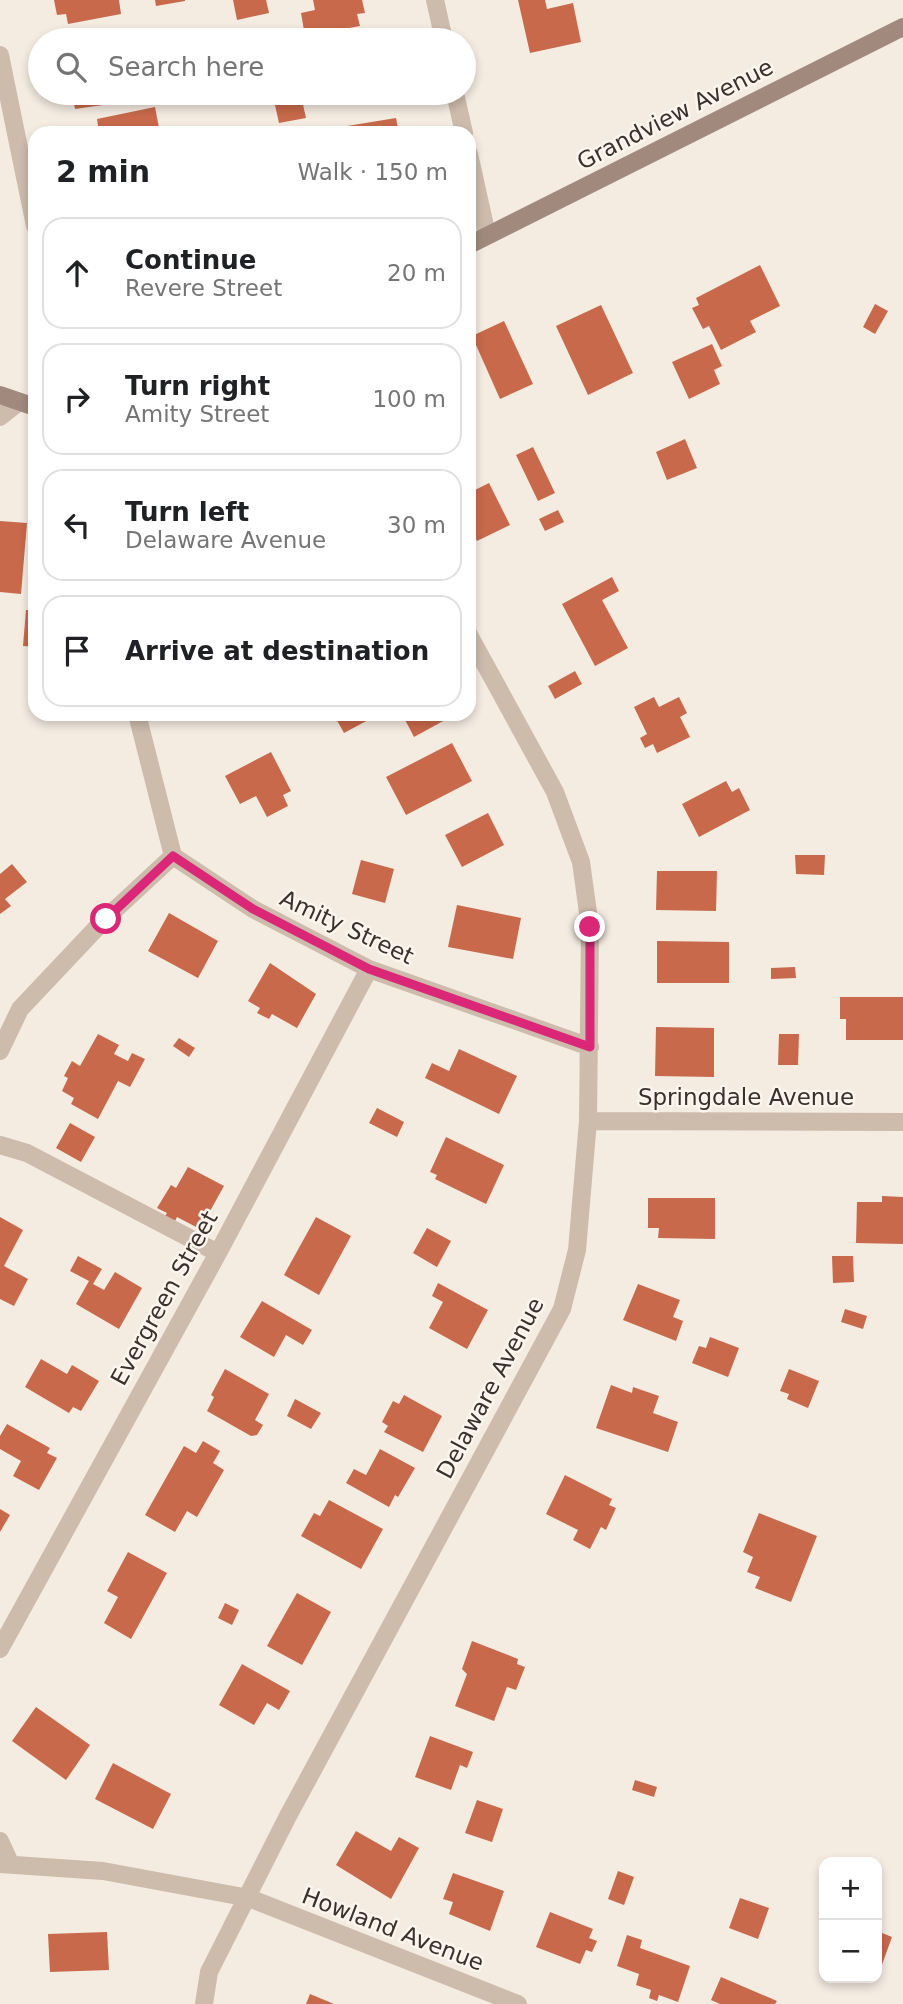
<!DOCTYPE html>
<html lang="en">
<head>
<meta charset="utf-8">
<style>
  :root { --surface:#fff; --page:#f2f2f2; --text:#202124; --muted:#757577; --line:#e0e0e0 }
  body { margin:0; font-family:"DejaVu Sans",sans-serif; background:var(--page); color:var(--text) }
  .controls { position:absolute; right:21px; bottom:21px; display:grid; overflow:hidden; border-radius:14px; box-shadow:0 4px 10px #0003 }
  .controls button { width:63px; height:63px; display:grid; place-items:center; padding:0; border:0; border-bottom:2px solid var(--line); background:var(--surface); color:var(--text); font:35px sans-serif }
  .stop { position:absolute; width:21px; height:21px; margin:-16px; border:5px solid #db2777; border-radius:50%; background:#fff }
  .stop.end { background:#db2777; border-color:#fff; box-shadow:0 2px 7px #0008 }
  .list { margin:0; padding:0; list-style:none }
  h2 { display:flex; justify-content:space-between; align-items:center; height:91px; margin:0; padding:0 28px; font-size:30px }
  h2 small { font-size:23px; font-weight:400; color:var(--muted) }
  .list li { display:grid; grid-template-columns:46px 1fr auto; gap:21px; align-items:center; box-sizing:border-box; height:112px; margin:0 14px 14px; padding:0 14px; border:2px solid var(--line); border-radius:21px }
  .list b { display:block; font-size:26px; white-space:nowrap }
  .list p { margin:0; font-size:23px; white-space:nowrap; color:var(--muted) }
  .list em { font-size:23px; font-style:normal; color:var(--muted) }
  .icon { flex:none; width:38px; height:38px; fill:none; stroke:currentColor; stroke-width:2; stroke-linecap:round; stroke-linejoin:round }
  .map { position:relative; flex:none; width:903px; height:2004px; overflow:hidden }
  .search { position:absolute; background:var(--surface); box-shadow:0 4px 10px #0003; left:28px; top:28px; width:448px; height:77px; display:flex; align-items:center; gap:18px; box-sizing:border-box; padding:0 24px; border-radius:38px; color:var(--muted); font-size:26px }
  .panel { position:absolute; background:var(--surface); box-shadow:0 4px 10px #0003; left:28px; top:126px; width:448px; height:595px; border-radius:21px }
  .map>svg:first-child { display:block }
</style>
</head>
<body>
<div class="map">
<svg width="903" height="2004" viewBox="0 0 903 2004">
  <rect width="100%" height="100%" fill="#f4ebe1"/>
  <path fill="#c8694b" d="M54 0H119L121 14 68 24 66 14 57 15Z
    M155 0H185V1L156 6Z
    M233 0H266L269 13 237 20Z
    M313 0H362L365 13 357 14 360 26 305 36 301 13 315 10Z
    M518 0H545L547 9 573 3 581 42 530 53Z
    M72 93H145V99L75 109Z
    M328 93H377V94L330 104Z
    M302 100 306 118 279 123 275 105Z
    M155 107 160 133H99L97 119Z
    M396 118 399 133H336L335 128Z
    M760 265 780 306 750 321 756 332 721 350 709 326 703 329 692 308 699 305 696 298Z
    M875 304 888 311 875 334 863 327Z
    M601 305 633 373 588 395 556 326Z
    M504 321 533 384 500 399 472 336Z
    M712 344 722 366 714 370 720 384 689 399 672 362Z
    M685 439 697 468 667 480 656 452Z
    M533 447 555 493 538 501 516 455Z
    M489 483 510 525 477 541 469 524V493Z
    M558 510 564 522 545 531 539 519Z
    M0 521 27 523 21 594 0 592Z
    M612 577 619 591 602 600 628 648 595 666 562 604Z
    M26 610H35V647L23 646Z
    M575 671 582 684 555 699 548 686Z
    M654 697 659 707 679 697 687 713 680 717 690 737 657 753 653 744 645 748 640 738 647 734 634 707Z
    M337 714H367L370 719 344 733 334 715Z
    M402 714H456L414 737Z
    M452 743 472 781 406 815 386 777Z
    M271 752 291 791 283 795 288 806 267 817 256 796 240 804 225 776Z
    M726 781 732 792 739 788 750 810 699 837 682 804Z
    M488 813 504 845 462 867 445 835Z
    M795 855H825L824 875 796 874Z
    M361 860 394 869 385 903 352 894Z
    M12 864 27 882 5 899 11 906 0 914V874Z
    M657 871H717L716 911 656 910Z
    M457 905 521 918 513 959 448 947Z
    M169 913 218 941 198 978 148 951Z
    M657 941 729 942V983H657Z
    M270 963 316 994 297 1028 272 1014 269 1019 257 1013 260 1008 248 1001Z
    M795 967 796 978 771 979V968Z
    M840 997H903V1040H846V1019H840Z
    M656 1027 714 1028V1077L655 1076Z
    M98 1034 119 1045 114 1054 128 1061 132 1053 145 1059 130 1087 118 1081 98 1119 71 1104 74 1098 62 1091 68 1078 64 1076 72 1061 80 1066Z
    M779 1034H799L798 1065H778Z
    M179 1038 195 1048 189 1057 173 1046Z
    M459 1049 517 1076 499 1114 425 1078 432 1063 449 1071Z
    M377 1108 404 1122 397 1137 369 1123Z
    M70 1123 95 1137 81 1162 56 1148Z
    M446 1137 504 1165 486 1204 435 1179 437 1175 430 1172Z
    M188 1167 224 1186 200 1229 177 1217 173 1225 163 1219 167 1213 157 1208 171 1185 176 1188Z
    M882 1196 903 1197V1244L856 1243 857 1202H882Z
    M648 1198H715V1239L658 1238 659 1228H648Z
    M0 1217 23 1230 4 1266 28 1279 14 1306 0 1299Z
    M316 1217 351 1236 319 1295 284 1275Z
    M427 1228 451 1241 437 1267 413 1253Z
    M78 1256 102 1269 93 1284 104 1290 115 1272 142 1288 119 1329 76 1304 89 1281 70 1271Z
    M832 1256H853L854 1282 833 1283Z
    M438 1283 488 1310 467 1349 429 1328 443 1302 432 1296Z
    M638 1284 680 1300 673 1317 683 1321 676 1341 623 1320Z
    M262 1301 312 1330 303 1345 286 1335 274 1357 240 1337Z
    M845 1309 867 1316 863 1329 841 1322Z
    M710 1337 739 1348 728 1377 692 1363 699 1346 706 1348Z
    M41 1359 67 1374 72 1365 99 1381 81 1411 73 1407 69 1413 25 1387Z
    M225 1369 269 1394 255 1420 263 1425 257 1435 251 1436 207 1411 214 1397 211 1395Z
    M789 1369 819 1381 808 1408 787 1399 789 1394 780 1391Z
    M611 1385 632 1393 633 1387 659 1396 653 1413 678 1422 668 1452 596 1428Z
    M404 1395 442 1416 423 1452 384 1432 388 1426 382 1422 393 1401 399 1404Z
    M295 1399 321 1413 311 1429 287 1416Z
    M7 1424 50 1448 47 1453 57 1458 39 1490 13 1476 21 1461 0 1449V1436Z
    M203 1441 220 1451 213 1463 224 1470 197 1517 187 1511 175 1532 145 1515 184 1446 196 1453Z
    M380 1449 415 1468 398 1497 395 1495 389 1507 346 1483 354 1469 366 1475Z
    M565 1475 612 1499 609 1505 616 1508 606 1530 601 1527 590 1549 573 1540 578 1530 546 1514Z
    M329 1500 383 1529 361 1569 301 1536 314 1513 320 1516Z
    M0 1509 10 1515 0 1532Z
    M759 1513 817 1536 791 1602 755 1588 760 1577 747 1572 753 1557 743 1552Z
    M128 1552 167 1573 131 1639 104 1623 118 1597 107 1591Z
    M297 1593 331 1612 302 1665 267 1646Z
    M225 1603 239 1610 232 1625 218 1618Z
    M472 1641 518 1659 517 1664 525 1667 516 1690 507 1687 494 1721 455 1706 467 1674 462 1669Z
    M242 1664 290 1691 279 1710 267 1703 254 1725 219 1705Z
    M36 1707 90 1745 66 1780 12 1741Z
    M430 1736 473 1752 467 1768 460 1765 451 1790 415 1777Z
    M113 1763 171 1794 153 1829 95 1799Z
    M635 1780 657 1787 654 1797 632 1790Z
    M477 1800 503 1809 492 1842 465 1833Z
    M356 1831 391 1851 399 1837 419 1848 391 1899 336 1865Z
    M618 1871 634 1877 624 1905 608 1899Z
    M453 1873 504 1891 490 1931 449 1914 453 1902 443 1899Z
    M740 1898 769 1908 758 1939 729 1928Z
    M550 1912 593 1929 589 1938 597 1941 592 1952 586 1950 580 1964 536 1947Z
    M877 1931 892 1937 879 1973 877 1972Z
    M107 1932 109 1970 50 1972 48 1934Z
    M627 1935 642 1940 640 1948 690 1966 678 2002 659 1995 657 2001 649 1998 651 1990 636 1985 639 1974 617 1966Z
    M721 1977 777 2001 775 2004H720L711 2000Z
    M310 1994 334 2004H306Z"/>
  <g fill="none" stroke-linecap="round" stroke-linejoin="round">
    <path stroke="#cdbbac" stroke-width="18" d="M435 0 444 40
      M0 55 35 226
      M455 93 464 133
      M469 154 487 235
      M0 417 19 402
      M173 856 253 909 369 969 590 1047
      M0 1051 20 1009 105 919 173 856 137 714
      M588 1121 903 1122
      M0 1145 27 1153 218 1253
      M0 1649 218 1253 369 969
      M0 1841 10 1863
      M0 1864 103 1871 249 1898 518 2004
      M204 2004 209 1972 288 1816 562 1309 577 1250 588 1121 590 927 581 862 555 792 469 635"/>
    <path stroke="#a18a7d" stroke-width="18" d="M469 245 903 27
      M0 395 35 407"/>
  </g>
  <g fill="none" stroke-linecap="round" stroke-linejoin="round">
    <path stroke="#db2777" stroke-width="9" d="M106 919 173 856 253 909 369 969 590 1047V927"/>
  </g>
  <g text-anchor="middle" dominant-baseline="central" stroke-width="5" stroke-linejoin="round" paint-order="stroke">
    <g font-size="23" fill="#3b302b" stroke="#fbf5ee">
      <text transform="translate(675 114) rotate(-27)">Grandview Avenue</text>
      <text transform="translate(347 927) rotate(25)">Amity Street</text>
      <text x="746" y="1097">Springdale Avenue</text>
      <text transform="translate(164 1298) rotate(-61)">Evergreen Street</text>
      <text transform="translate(490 1388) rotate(-62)">Delaware Avenue</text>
      <text transform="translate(393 1929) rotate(21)">Howland Avenue</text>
    </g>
  </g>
</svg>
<div class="controls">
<button>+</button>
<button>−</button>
</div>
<div class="stop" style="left:106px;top:919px"></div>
<div class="stop end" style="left:590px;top:927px"></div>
<div class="search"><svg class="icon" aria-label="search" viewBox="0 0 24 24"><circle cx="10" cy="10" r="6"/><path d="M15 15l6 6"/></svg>Search here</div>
<section class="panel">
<h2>2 min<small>Walk · 150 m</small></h2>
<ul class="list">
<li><svg class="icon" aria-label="ahead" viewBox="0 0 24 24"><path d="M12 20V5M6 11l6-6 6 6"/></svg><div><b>Continue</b><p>Revere Street</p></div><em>20 m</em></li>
<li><svg class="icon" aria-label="right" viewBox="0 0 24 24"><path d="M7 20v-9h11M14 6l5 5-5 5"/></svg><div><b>Turn right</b><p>Amity Street</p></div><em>100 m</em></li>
<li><svg class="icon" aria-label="left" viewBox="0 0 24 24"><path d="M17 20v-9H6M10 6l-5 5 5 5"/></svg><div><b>Turn left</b><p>Delaware Avenue</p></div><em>30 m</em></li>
<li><svg class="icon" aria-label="arrive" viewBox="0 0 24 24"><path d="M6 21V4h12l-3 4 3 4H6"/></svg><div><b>Arrive at destination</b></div></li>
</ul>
</section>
</div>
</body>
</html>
